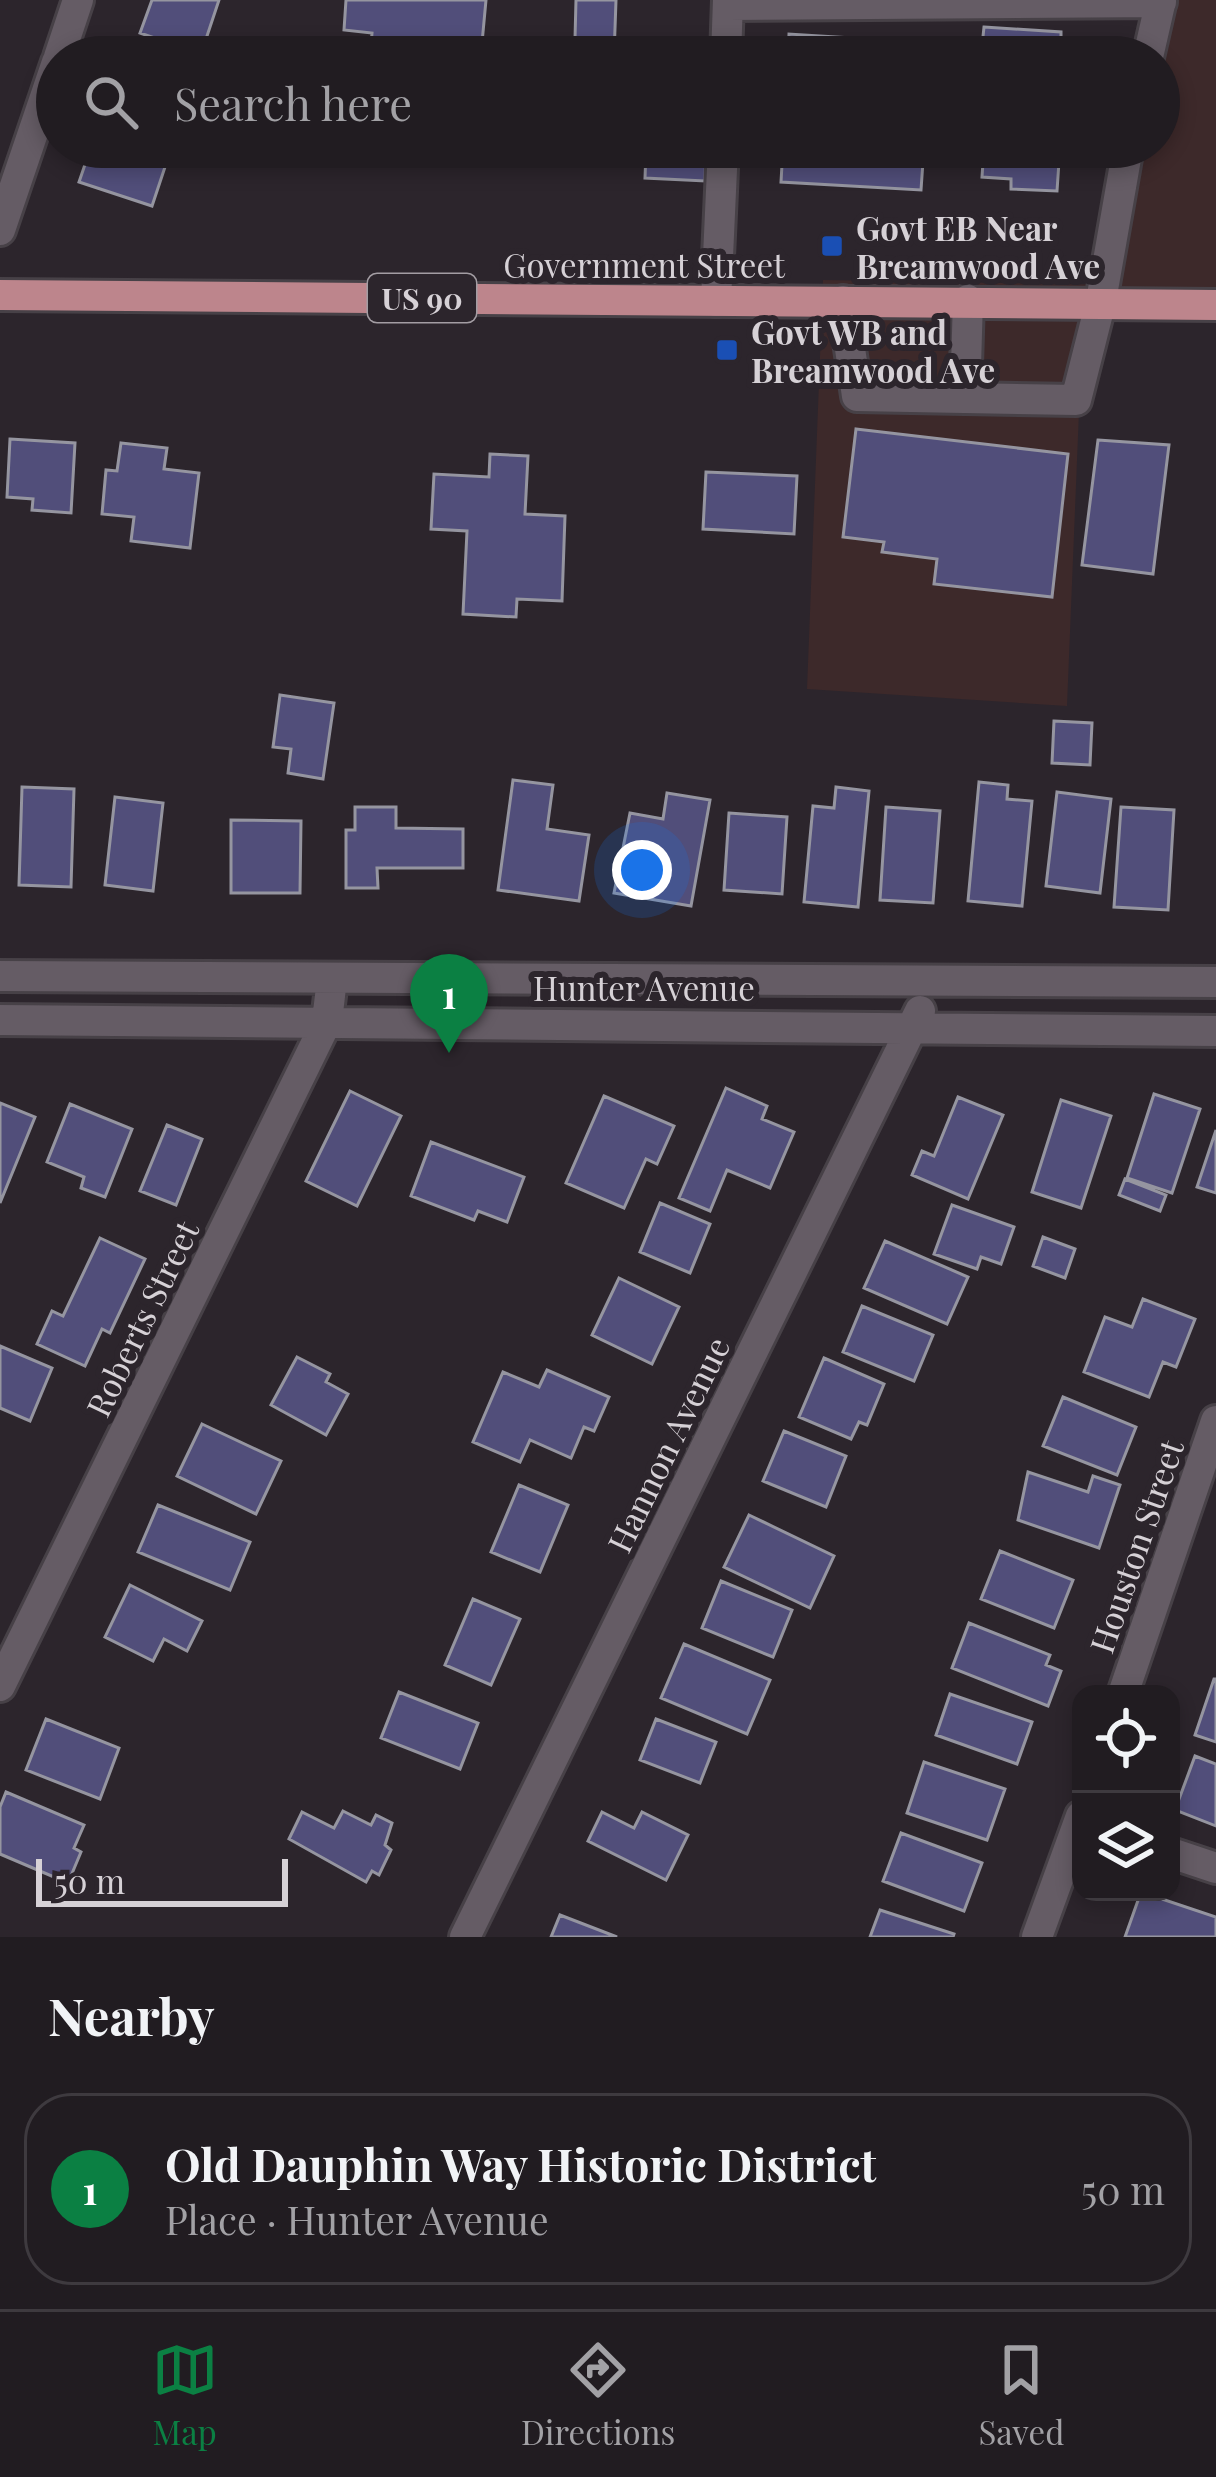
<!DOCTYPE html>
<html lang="en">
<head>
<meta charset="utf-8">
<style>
  :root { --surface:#211c21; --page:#2d292e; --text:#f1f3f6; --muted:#a2a1a5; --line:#3e3a3f; --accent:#0b8043 }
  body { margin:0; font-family:"Playfair Display",serif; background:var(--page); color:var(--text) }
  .controls { position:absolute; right:36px; bottom:36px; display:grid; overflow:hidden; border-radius:24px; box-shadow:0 6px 18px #0003 }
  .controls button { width:108px; height:108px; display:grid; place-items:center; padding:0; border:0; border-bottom:3px solid var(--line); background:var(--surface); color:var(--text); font:60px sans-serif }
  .scale { position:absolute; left:36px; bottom:30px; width:252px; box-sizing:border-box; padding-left:12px; border:6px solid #d6d1d6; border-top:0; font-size:33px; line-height:42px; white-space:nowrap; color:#d6d1d6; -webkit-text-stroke:9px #2c252c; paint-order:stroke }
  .you { position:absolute; left:642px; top:870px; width:42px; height:42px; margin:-30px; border:9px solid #fff; border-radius:50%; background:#1a73e8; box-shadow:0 0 0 18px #1a73e833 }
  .badge { display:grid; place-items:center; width:78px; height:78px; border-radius:50%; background:var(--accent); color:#fff; font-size:39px; font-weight:700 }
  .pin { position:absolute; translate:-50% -99px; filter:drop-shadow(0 3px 6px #0008) }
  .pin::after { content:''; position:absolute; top:63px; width:42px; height:36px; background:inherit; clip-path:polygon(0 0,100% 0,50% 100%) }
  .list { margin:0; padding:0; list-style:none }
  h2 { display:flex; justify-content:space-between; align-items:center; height:156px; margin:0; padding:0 48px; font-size:51px }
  h2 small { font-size:39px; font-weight:400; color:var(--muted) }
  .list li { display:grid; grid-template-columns:78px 1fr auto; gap:36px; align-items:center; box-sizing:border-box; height:192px; margin:0 24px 24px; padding:0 24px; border:3px solid var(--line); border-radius:48px }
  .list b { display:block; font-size:45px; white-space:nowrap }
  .list p { margin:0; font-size:39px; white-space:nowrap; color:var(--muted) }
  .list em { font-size:39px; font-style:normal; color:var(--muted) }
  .icon { flex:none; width:66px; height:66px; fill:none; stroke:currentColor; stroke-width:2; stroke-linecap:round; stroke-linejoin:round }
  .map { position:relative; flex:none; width:1216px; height:1937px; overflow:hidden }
  .search { position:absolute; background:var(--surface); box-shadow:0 6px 18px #0003; left:36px; right:36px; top:36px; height:132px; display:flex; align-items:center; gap:30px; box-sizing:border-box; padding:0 42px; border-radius:66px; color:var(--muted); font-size:45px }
  .sheet { height:372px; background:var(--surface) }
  nav { display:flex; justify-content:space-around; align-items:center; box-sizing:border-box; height:168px; border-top:3px solid var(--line); background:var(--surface); font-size:33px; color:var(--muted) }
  nav a { display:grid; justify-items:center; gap:6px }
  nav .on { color:var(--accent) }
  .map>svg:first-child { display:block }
</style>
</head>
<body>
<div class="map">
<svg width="1216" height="1937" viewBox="0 0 1216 1937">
  <rect width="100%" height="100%" fill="#2c252c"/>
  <path fill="#3d292a" d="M1176 0H1216V287L1144 288 1082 338 1067 706 807 689 823 280 1120 285 1143 147H1159V77Z"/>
  <path fill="#514e7a" stroke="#9595a0" stroke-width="3" d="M152 0H219L201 54 140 33Z
    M346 0H486L481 54 371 45 372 33 344 30Z
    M576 0H616L614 57H546L547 38 575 39Z
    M984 27 1061 32V43L1083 45 1082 57H788L789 34 982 46Z
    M91 147H144L169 155 152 206 79 182Z
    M654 147H706L705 181 645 178 646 152 654 153Z
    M783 147H924L921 190 781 182Z
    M984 147H1060L1057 191 1011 189V179L982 177Z
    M856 429 1068 454 1052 597 934 584 937 559 882 552 884 542 843 537Z
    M10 439 75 443 71 513 32 510 33 499 7 497Z
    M1098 440 1169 445 1153 574 1082 565Z
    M121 443 167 448 164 469 199 473 190 548 131 541 134 517 102 514 106 470 117 471Z
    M490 454 528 456 525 514 565 516 562 601 517 599 516 617 463 614 467 531 431 529 434 474 489 477Z
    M706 472 797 476 794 534 703 529Z
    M280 695 334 703 323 779 288 773 291 749 273 747Z
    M1054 721 1092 723 1090 765 1052 763Z
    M513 780 553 785 547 829 589 835 579 901 498 890Z
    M979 782 1008 785 1007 799 1032 801 1022 906 968 901Z
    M22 787 74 789 71 887 19 885Z
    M836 787 869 791 858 907 804 902 813 806 834 808Z
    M1057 792 1111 799 1100 893 1046 886Z
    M667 793 710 800 691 906 614 893 630 813 663 819Z
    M115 797 163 803 153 891 105 885Z
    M355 807H396V828L463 829V868H377L378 888H346V830H355Z
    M886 807 940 811 933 903 880 900Z
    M1121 807 1174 810 1168 910 1114 907Z
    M729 813 787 817 782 894 724 890Z
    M231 820 301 821 300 893H231Z
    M726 1088 767 1106 762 1119 794 1132 770 1188 727 1170 710 1211 679 1198Z
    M350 1091 401 1116 357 1206 306 1181Z
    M1154 1094 1200 1109 1172 1193 1127 1178Z
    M604 1096 674 1126 657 1164 646 1159 624 1208 566 1183Z
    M958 1097 1003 1115 968 1199 912 1175 922 1151 934 1156Z
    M1061 1100 1111 1116 1081 1208 1032 1192Z
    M0 1103 35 1117 0 1203Z
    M70 1104 132 1129 105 1197 81 1188 84 1177 47 1162Z
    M167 1125 202 1139 176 1205 140 1191Z
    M1216 1130V1193L1197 1187Z
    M431 1142 524 1177 507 1222 478 1211 474 1220 411 1196Z
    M1125 1179 1166 1195 1160 1211 1119 1195Z
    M660 1203 710 1224 690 1273 640 1252Z
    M952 1205 1014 1227 1001 1264 981 1257 977 1269 934 1254Z
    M1043 1237 1075 1249 1065 1278 1033 1266Z
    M100 1238 145 1259 110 1333 102 1329 85 1366 37 1344 52 1311 63 1316Z
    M885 1241 968 1277 947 1324 864 1288Z
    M619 1278 679 1307 652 1364 592 1335Z
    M1143 1299 1195 1319 1176 1367 1163 1362 1149 1397 1084 1372 1105 1317 1132 1327Z
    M862 1306 933 1335 914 1381 843 1352Z
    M0 1346 52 1368 30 1421 0 1408Z
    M297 1357 330 1374 326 1382 348 1394 326 1435 271 1405Z
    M824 1358 884 1384 867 1425 859 1422 851 1439 799 1417Z
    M547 1370 609 1397 594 1431 584 1427 571 1458 530 1440 520 1462 473 1442 503 1372 539 1387Z
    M1063 1397 1136 1427 1117 1475 1043 1446Z
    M202 1424 281 1461 256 1514 177 1476Z
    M784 1431 846 1456 826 1507 763 1481Z
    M1028 1472 1088 1492 1093 1476 1120 1485 1099 1548 1018 1520Z
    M519 1485 568 1505 540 1572 491 1552Z
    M158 1505 250 1542 230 1590 138 1552Z
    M749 1515 834 1556 810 1608 724 1567Z
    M1000 1551 1073 1580 1054 1628 981 1599Z
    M721 1581 792 1610 773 1657 702 1628Z
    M130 1585 202 1621 187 1651 164 1639 153 1661 105 1637Z
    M473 1599 520 1619 491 1685 445 1665Z
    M969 1623 1050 1655 1046 1665 1061 1671 1048 1706 952 1668Z
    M684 1644 770 1680 747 1734 661 1698Z
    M1214 1679H1216V1742L1195 1735Z
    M399 1692 478 1723 460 1769 381 1738Z
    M950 1694 1032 1722 1017 1764 936 1735Z
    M46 1719 119 1748 100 1799 26 1770Z
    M656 1719 716 1742 700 1783 640 1760Z
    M1195 1756 1216 1764V1826L1175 1810Z
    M924 1762 1005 1789 987 1840 907 1813Z
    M6 1792 84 1825 74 1848 81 1852 68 1883 0 1854V1807Z
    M343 1811 371 1825 376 1815 392 1823 385 1845 391 1850 379 1875 372 1871 366 1882 289 1839 302 1812 334 1828Z
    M602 1812 634 1828 642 1812 688 1835 666 1880 588 1841Z
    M901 1833 982 1863 964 1911 883 1881Z
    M1141 1892 1216 1917V1937H1125Z
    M880 1910 954 1934 953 1937H870Z
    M560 1915 617 1937H551Z"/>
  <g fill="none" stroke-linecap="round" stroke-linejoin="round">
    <defs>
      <path id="minor" d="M728 5 1161 2
        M59 57 78 0
        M726 57 728 0
        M1148 57 1161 0
        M0 230 57 62
        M716 301 723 147
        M843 301 857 396 1076 400 1101 301 1128 147
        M965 398 968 300
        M0 976 1216 982
        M0 1020 1216 1031
        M0 1686 327 1021 332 979
        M1123 1694 1216 1421
        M1171 1853 1216 1868
        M465 1937 920 1011
        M1037 1937 1081 1816"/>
      <path id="major" d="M0 295 1216 305"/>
    </defs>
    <use href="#minor" stroke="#474147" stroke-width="36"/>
    <use href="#major" stroke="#474147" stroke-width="36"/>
    <use href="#minor" stroke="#655c65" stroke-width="30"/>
    <use href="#major" stroke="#bd858c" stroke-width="30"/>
  </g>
  <g fill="#1a4fb4" stroke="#2c252c" stroke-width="4.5">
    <rect x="820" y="234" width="24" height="24" rx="6"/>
    <rect x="715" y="338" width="24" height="24" rx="6"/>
  </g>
  <g text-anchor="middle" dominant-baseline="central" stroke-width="12" stroke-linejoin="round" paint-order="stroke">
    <rect fill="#2c252c" stroke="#a39da3" stroke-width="3" x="368" y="274" width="108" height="48" rx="9"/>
    <g font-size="30" font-weight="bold" fill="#d6d1d6">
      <text x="422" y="298">US 90</text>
    </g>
    <g font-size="33" font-weight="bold" fill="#d6d1d6" stroke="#2c252c" text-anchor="start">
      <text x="856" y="227">Govt EB Near<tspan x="856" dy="38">Breamwood Ave</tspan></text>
      <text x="751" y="331">Govt WB and<tspan x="751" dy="38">Breamwood Ave</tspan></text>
    </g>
    <g font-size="33" fill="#d6d1d6" stroke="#2c252c">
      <text x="644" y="264">Government Street</text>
      <text x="644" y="987">Hunter Avenue</text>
      <text transform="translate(141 1318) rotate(-64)">Roberts Street</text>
      <text transform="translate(667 1444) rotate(-64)">Hannon Avenue</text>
      <text transform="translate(1135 1546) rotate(-71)">Houston Street</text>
    </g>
  </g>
</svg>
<div class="controls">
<button><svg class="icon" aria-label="locate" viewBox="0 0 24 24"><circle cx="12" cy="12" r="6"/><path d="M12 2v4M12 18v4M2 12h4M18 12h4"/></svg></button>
<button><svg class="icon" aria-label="layers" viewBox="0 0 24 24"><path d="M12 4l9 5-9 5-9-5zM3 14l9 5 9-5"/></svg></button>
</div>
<div class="scale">50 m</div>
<div class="you"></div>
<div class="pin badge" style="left:449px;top:1053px">1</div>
<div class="search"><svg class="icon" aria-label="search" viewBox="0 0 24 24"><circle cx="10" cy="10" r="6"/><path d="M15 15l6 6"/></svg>Search here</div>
</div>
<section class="sheet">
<h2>Nearby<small></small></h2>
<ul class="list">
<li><span class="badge">1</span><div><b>Old Dauphin Way Historic District</b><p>Place · Hunter Avenue</p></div><em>50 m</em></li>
</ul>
</section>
<nav>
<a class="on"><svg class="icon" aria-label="map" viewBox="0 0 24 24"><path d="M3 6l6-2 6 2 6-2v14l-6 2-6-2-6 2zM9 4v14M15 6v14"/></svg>Map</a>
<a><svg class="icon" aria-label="directions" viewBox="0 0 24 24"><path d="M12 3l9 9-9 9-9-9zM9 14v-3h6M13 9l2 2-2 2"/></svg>Directions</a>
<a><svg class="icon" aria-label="saved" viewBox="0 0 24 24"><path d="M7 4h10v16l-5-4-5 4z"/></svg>Saved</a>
</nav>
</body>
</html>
